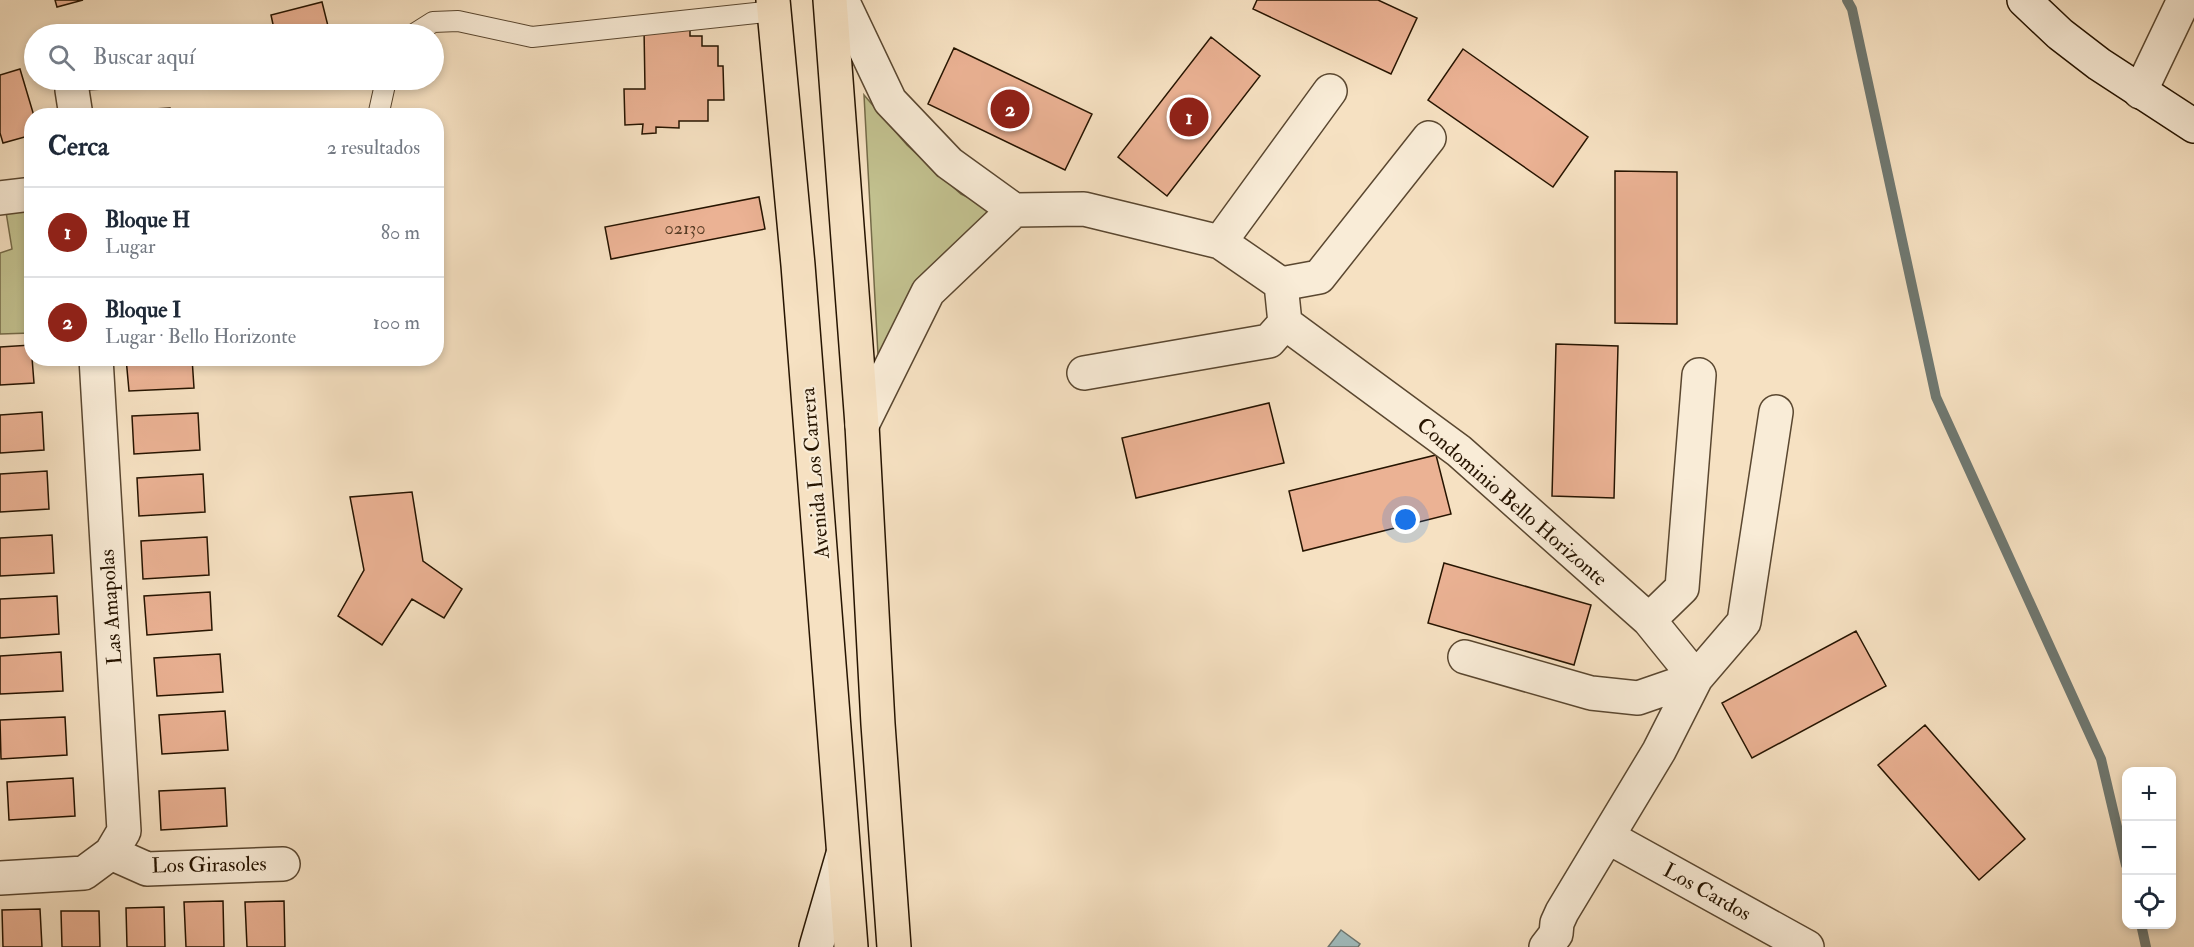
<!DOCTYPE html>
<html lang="es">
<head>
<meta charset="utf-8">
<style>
  :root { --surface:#fff; --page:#f6f6f7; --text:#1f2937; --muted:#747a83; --line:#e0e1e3; --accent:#8f2418 }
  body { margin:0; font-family:"IM FELL Double Pica",serif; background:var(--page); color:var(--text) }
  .controls { position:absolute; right:18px; bottom:18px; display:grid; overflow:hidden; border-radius:12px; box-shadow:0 3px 9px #0003 }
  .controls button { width:54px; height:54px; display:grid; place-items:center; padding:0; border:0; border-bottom:2px solid var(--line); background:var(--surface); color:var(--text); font:30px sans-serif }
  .you { position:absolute; left:1406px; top:520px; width:21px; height:21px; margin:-15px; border:4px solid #fff; border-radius:50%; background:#1a73e8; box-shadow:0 0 0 9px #1a73e833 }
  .badge { display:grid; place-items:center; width:39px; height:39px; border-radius:50%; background:var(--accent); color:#fff; font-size:20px; font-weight:700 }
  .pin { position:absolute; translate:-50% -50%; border:3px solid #fff; box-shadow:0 2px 6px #0006 }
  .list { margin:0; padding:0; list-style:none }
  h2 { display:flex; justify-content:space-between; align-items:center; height:78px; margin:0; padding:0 24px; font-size:26px }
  h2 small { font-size:20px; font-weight:400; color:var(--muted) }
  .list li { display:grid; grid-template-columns:39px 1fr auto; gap:18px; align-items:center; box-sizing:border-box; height:90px; padding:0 24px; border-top:2px solid var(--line) }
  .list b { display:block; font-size:22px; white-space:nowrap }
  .list p { margin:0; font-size:20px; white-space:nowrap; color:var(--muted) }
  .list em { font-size:20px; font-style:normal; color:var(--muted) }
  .icon { flex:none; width:33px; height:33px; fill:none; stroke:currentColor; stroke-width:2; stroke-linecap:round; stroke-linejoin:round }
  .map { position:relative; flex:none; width:2194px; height:947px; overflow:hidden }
  .search { position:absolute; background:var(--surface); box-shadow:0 3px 9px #0003; left:24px; top:24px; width:420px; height:66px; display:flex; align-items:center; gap:15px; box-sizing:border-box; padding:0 21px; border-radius:33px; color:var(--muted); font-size:22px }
  .panel { position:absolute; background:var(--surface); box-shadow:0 3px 9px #0003; left:24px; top:108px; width:420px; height:258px; border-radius:24px }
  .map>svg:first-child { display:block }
</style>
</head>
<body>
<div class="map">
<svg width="2194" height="947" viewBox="0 0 2194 947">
  <rect width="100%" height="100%" fill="#f6e1c2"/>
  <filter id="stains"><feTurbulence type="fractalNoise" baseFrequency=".00333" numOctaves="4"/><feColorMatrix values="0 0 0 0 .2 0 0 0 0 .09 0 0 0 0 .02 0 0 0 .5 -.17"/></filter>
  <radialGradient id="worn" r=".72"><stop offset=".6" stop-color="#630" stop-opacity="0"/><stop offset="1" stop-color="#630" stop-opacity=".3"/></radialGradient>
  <path fill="#c2c18f" stroke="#746a48" stroke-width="1.5" d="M864 95 907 145 961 194 995 210 878 355Z
    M6 212H31V333L0 334V253L12 249Z"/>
  <path fill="#a0bbbc" stroke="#6f7871" stroke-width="1.5" d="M1341 930 1360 944 1358 947H1328Z"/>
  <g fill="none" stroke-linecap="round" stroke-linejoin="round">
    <path stroke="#6f7871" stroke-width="10" d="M1847 0 1852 9 1936 397 2101 759 2126 865
      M2141 924 2146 947"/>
  </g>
  <path fill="#ebb294" stroke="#261400" stroke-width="1.5" d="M55 0H83L57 7Z
    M1257 0H1378L1417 18 1391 74 1253 9Z
    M322 2 330 34H260L259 33 274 29 271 15Z
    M644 28H690V36H702V46H718V66H723L724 100H708V121H679V128L656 127V133L642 134 643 124 625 125 624 89H645Z
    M1211 37 1260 76 1167 196 1118 157Z
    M954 48 1092 114 1065 170 928 104Z
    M1463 49 1588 137 1553 187 1428 100Z
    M20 69 34 116H32V135L3 143 0 133V75Z
    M83 80H148L149 87 83 90Z
    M170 108V116H104L103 112Z
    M1615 171 1677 172V324L1615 323Z
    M759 197 765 229 611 259 605 227Z
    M1556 344 1618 346 1614 498 1552 496Z
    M31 345 34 383 0 385V347Z
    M126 358H192L194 388 129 391Z
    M1269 403 1284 463 1136 498 1122 438Z
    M42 412 44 450 0 453V415Z
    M198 413 200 450 134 454 132 416Z
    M1436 455 1451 514 1303 551 1289 491Z
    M47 471 49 509 0 512V474Z
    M203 474 205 512 139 516 137 478Z
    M412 492 423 561 462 589 444 618 412 599 382 645 338 616 364 570 350 497Z
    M52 535 54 573 0 576V538Z
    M207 537 209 575 143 579 141 541Z
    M1444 563 1591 605 1574 665 1428 623Z
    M210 592 212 630 147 635 144 596Z
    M57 596 59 634 0 638V599Z
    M1856 631 1886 686 1752 758 1722 703Z
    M61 652 63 691 0 694V656Z
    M220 654 223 692 157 696 154 658Z
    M225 711 228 750 162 754 159 715Z
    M65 717 67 755 1 759 0 720Z
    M1925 725 2025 839 1979 880 1878 765Z
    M73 778 75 816 9 820 7 782Z
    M225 788 227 826 161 830 159 791Z
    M223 901 224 947H186L184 902Z
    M284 901 285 947H247L245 902Z
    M164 907 165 947H127L126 908Z
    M40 909 42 947H3L2 910Z
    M61 911H99L100 947H62Z"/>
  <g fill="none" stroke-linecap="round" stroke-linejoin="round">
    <defs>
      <path id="lane" d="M414 34 433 22 458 21 532 37 774 11
        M378 116 386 80"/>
      <path id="street" d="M842 0 890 101 949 163 1014 210
        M72 90 76 116
        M2140 92 2184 0
        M0 198 32 194
        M1014 210 1084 209 1220 242 1281 284 1285 323 1459 451 1649 620 1696 678 1659 751 1562 912 1557 923 1556 934 1546 947
        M1220 242 1330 91
        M1281 284 1319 277 1429 138
        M1084 373 1269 341 1285 323
        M862 425 928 292 1014 210
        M1649 620 1682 588 1699 375
        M1465 657 1591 693 1638 698 1696 678 1744 622 1776 412
        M1608 837 1807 947
        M111 853 147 869 283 864
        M0 878 84 873 111 853 124 831 96 358"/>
      <path id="secondary" d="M2024 0 2060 34 2099 64 2194 126
        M816 947 843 854"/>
      <path id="primary" d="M773 0 798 265 851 947
        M830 0 862 425 878 724 894 947"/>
    </defs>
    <use href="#lane" stroke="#5a4730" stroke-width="22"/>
    <use href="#street" stroke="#5a4730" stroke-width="36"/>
    <use href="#secondary" stroke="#261400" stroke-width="36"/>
    <use href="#primary" stroke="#261400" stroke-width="36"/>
    <use href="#lane" stroke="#f9ecd7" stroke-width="20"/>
    <use href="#street" stroke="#f9ecd7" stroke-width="33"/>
    <use href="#secondary" stroke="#f9ecd7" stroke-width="33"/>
    <use href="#primary" stroke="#f6e1c2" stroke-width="33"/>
  </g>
  <g text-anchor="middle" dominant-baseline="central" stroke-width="4.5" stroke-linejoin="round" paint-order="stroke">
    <g font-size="18" fill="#573c25">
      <text x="685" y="228">02130</text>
    </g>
    <g font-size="21" fill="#261400" stroke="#f9ecd7">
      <text transform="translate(815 473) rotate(-95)">Avenida Los Carrera</text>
      <text transform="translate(1512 502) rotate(41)">Condominio Bello Horizonte</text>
      <text transform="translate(111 607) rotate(-94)">Las Amapolas</text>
      <text transform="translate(209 865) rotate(-1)">Los Girasoles</text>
      <text transform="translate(1707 892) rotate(29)">Los Cardos</text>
    </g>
  </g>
  <rect width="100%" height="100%" filter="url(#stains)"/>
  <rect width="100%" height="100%" fill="url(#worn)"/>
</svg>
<div class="controls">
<button>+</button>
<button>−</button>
<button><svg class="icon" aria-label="locate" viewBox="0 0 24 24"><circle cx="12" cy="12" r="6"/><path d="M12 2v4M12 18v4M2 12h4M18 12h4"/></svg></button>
</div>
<div class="you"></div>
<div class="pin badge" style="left:1189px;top:117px">1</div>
<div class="pin badge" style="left:1010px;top:109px">2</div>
<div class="search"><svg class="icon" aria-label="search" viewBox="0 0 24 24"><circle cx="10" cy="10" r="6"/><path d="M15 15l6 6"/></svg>Buscar aquí</div>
<section class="panel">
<h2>Cerca<small>2 resultados</small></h2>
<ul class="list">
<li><span class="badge">1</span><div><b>Bloque H</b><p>Lugar</p></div><em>80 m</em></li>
<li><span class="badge">2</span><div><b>Bloque I</b><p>Lugar · Bello Horizonte</p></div><em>100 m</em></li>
</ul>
</section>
</div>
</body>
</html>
